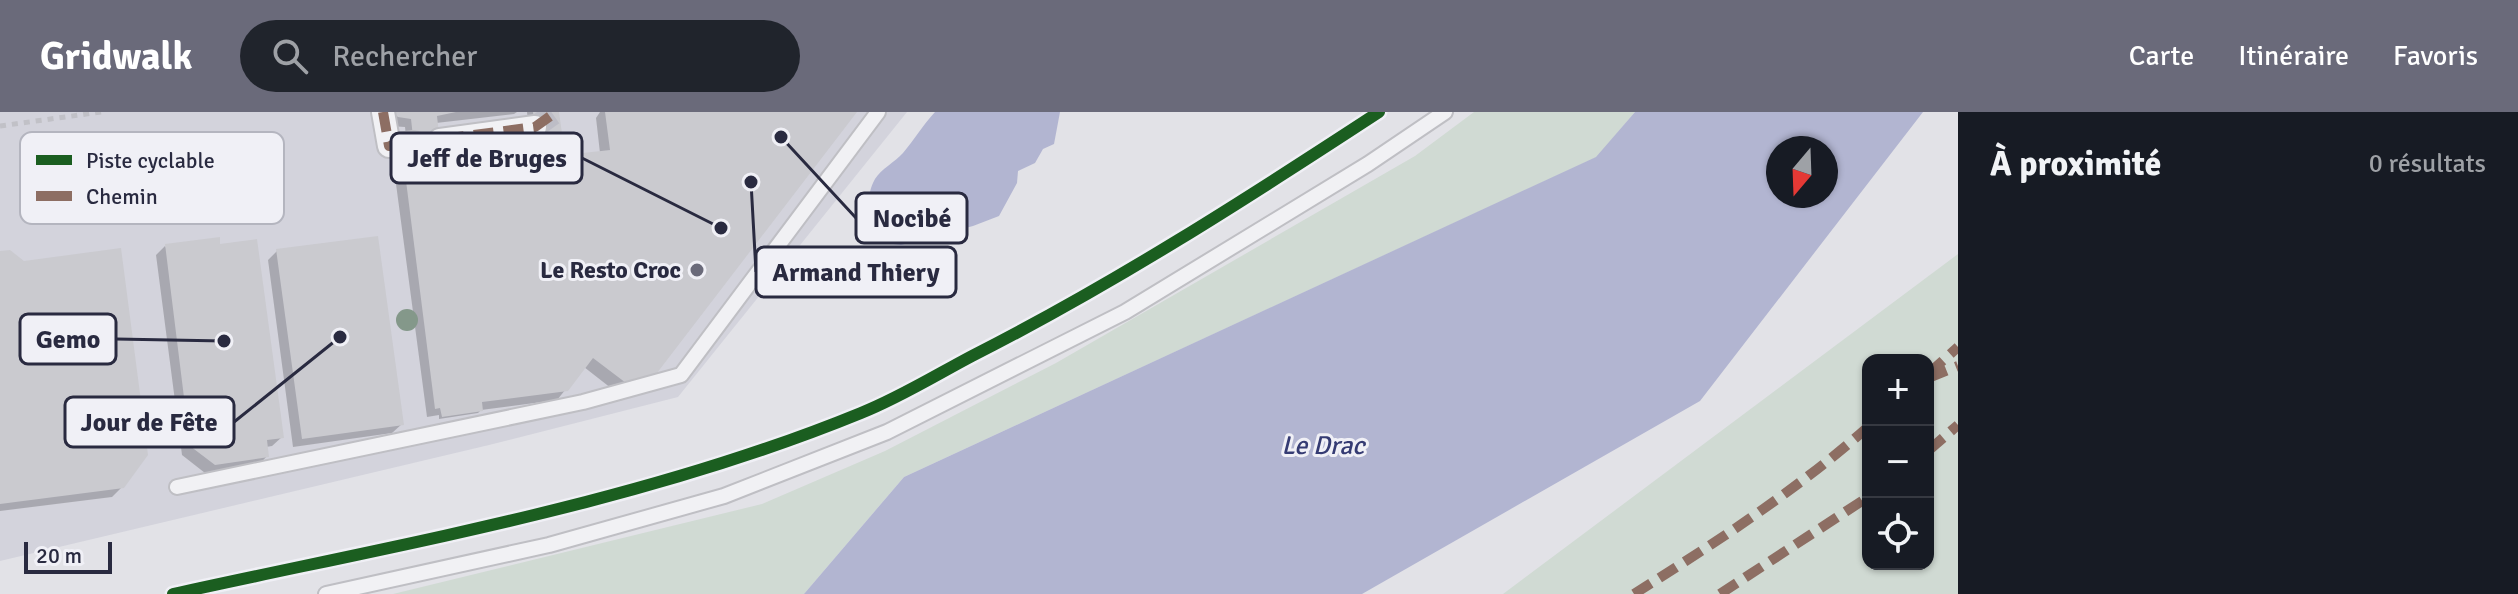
<!DOCTYPE html>
<html lang="fr">
<head>
<meta charset="utf-8">
<style>
  :root { --surface:#171b24; --page:#20242c; --text:#f1f3f6; --muted:#9ea1a6; --line:#363941; --accent:#6a6a7a }
  body { margin:0; font-family:Signika,sans-serif; background:var(--page); color:var(--text) }
  .controls { position:absolute; right:24px; bottom:24px; display:grid; overflow:hidden; border-radius:16px; box-shadow:0 2px 6px #0004 }
  .controls button { width:72px; height:72px; display:grid; place-items:center; padding:0; border:0; border-bottom:2px solid var(--line); background:var(--surface); color:var(--text); font:40px sans-serif }
  .compass { position:absolute; left:1766px; top:24px; width:72px; height:72px; border-radius:50%; background:var(--surface); box-shadow:0 2px 6px #0004; rotate:199deg }
  .scale { position:absolute; left:24px; bottom:20px; width:88px; box-sizing:border-box; padding-left:8px; border:4px solid #292a40; border-top:0; font-size:22px; line-height:28px; white-space:nowrap; color:#292a40; -webkit-text-stroke:6px #f0f0f6; paint-order:stroke }
  .list { margin:0; padding:0; list-style:none }
  h2 { display:flex; justify-content:space-between; align-items:center; height:104px; margin:0; padding:0 32px; font-size:34px }
  h2 small { font-size:26px; font-weight:400; color:var(--muted) }
  .icon { flex:none; width:44px; height:44px; fill:none; stroke:currentColor; stroke-width:2; stroke-linecap:round; stroke-linejoin:round }
  .map { position:relative; flex:none; width:1958px; height:482px; overflow:hidden }
  header { display:flex; align-items:center; gap:48px; box-sizing:border-box; height:112px; padding:0 40px; background:var(--accent); color:#fff }
  header strong { font-size:38px }
  nav { display:flex; gap:44px; margin-inline-start:auto; font-size:28px }
  .search { width:560px; height:72px; background:var(--page); display:flex; align-items:center; gap:20px; box-sizing:border-box; padding:0 28px; border-radius:44px; color:var(--muted); font-size:30px }
  main { display:flex }
  aside { flex:1; background:var(--surface) }
  .map>svg:first-child { display:block }
</style>
</head>
<body>
<header>
<strong>Gridwalk</strong>
<div class="search"><svg class="icon" aria-label="search" viewBox="0 0 24 24"><circle cx="10" cy="10" r="6"/><path d="M15 15l6 6"/></svg>Rechercher</div>
<nav><a>Carte</a><a>Itinéraire</a><a>Favoris</a></nav>
</header>
<main>
<div class="map">
<svg width="1958" height="482" viewBox="0 0 1958 482">
  <rect width="100%" height="100%" fill="#e2e2e7"/>
  <path fill="#d3d3dc" d="M0 0H907L678 285 489 333 0 449Z"/>
  <path fill="#d0dad3" fill-rule="evenodd" d="M1474 0H1635L1597 45 904 365 804 482H393L762 392 885 339 1056 251 1415 44Z
    M1958 142V482H1503ZM1868 248H1928V452H1868Z"/>
  <path fill="#b2b5d1" fill-rule="evenodd" d="M935 0H1060L1054 32 1043 37 1035 51 1018 59 1017 71 999 104 973 114 901 133 878 130C869 112 864 86 875 67 881 57 895 50 903 41 914 28 923 13 935 0Z
    M1635 0H1923L1700 289 1362 482H804L904 365 1596 45ZM1778 36H1826V84H1778Z"/>
  <path fill="#0003" d="M380 0H517L514 2 436 11 442 59 532 48 527 0H558L563 45 600 41 596 6 600 0H854L645 270 616 280 584 255 557 288 481 298 478 301 439 307V303L427 305 396 72 406 63 410 62 405 15 389 14Z
    M165 134 282 325 272 334 266 335 267 344 258 354 205 361 182 343 156 143Z
    M277 139 402 312 392 321 293 335 268 148Z
    M0 141 122 375 112 385 0 399Z"/>
  <path fill="#cacacf" d="M392 0H456L437 4 443 57 539 46 533 0H559L565 43 610 38 605 0H857L657 261 626 271 593 246 568 279 482 290 483 299 442 305 440 296 435 297 405 61 417 60 411 7 398 5Z
    M378 124 404 313 302 327 276 137Z
    M220 125V132L257 127 284 326 267 328 269 345 215 353 190 334 165 132Z
    M121 136 148 343 124 376 0 392V139L10 138 24 149Z"/>
  <g fill="none" stroke-linecap="round" stroke-linejoin="round">
    <path stroke="#bdbdc6" stroke-width="22" stroke-dasharray="22 11" stroke-linecap="butt" d="M535 15 556 0"/>
    <defs>
      <path id="service" d="M177 375 583 290 681 263 878 0
        M326 482 549 433 724 384 887 320 1125 200 1368 52 1445 0"/>
      <path id="pedestrian" d="M383 0 389 34 414 31
        M440 28 535 15"/>
    </defs>
    <use href="#service" stroke="#bfbfc4" stroke-width="18"/>
    <use href="#pedestrian" stroke="#bfbfc4" stroke-width="26"/>
    <path stroke="#c1c1c7" stroke-width="5" stroke-dasharray="6 6" stroke-linecap="butt" d="M0 14 101 0"/>
    <use href="#service" stroke="#f1f1f4" stroke-width="14"/>
    <use href="#pedestrian" stroke="#f1f1f4" stroke-width="22"/>
    <path stroke="#8d6e63" stroke-width="10" stroke-dasharray="20 10" stroke-linecap="butt" d="M383 0 389 34 535 15 556 0
      M1928 262 1958 235
      M1928 266 1958 254
      M1928 339 1958 313
      M1634 482C1715 431 1797 378 1868 315
      M1720 482 1868 385"/>
    <defs>
      <path id="cycleway" d="M173 482C404 431 641 391 861 301 899 286 936 263 972 244 1114 172 1246 87 1379 0"/>
    </defs>
    <use href="#cycleway" stroke="#f0f0f6" stroke-width="17"/>
    <use href="#cycleway" stroke="#1b5e20" stroke-width="12"/>
  </g>
  <circle fill="#84988a" cx="407" cy="208" r="11"/>
  <circle fill="#6a6a7a" stroke="#f0f0f6" stroke-width="3" cx="697" cy="158" r="8"/>
  <g text-anchor="middle" dominant-baseline="central" stroke-width="6" stroke-linejoin="round" paint-order="stroke">
    <g font-size="24" font-weight="bold" fill="#292a40" stroke="#f0f0f6" text-anchor="end">
      <text x="681" y="158">Le Resto Croc</text>
    </g>
    <g font-size="26" font-style="italic" fill="#353b73" stroke="#f0f0f6">
      <text x="1323" y="334">Le Drac</text>
    </g>
  </g>
  <rect x="20" y="20" width="264" height="92" rx="12" fill="#f0f0f6" stroke="#b4b5bf" stroke-width="2"/>
  <rect x="36" y="43" width="36" height="10" fill="#1b5e20"/>
  <rect x="36" y="79" width="36" height="10" fill="#8d6e63"/>
  <g font-size="22" fill="#292a40">
    <text x="86" y="56">Piste cyclable</text>
    <text x="86" y="92">Chemin</text>
  </g>
  <path fill="none" stroke="#292a40" stroke-width="3" d="M721 116L582 46M781 25L856 106M751 70L756 160M224 229L116 227M340 225L234 310"/>
  <g fill="#292a40" stroke="#f0f0f6" stroke-width="3">
    <circle cx="721" cy="116" r="8"/>
    <circle cx="781" cy="25" r="8"/>
    <circle cx="751" cy="70" r="8"/>
    <circle cx="224" cy="229" r="8"/>
    <circle cx="340" cy="225" r="8"/>
  </g>
  <g fill="#f0f0f6" stroke="#292a40" stroke-width="3">
    <rect x="391" y="21" width="191" height="50" rx="8"/>
    <rect x="856" y="81" width="111" height="50" rx="8"/>
    <rect x="756" y="135" width="200" height="50" rx="8"/>
    <rect x="20" y="202" width="96" height="50" rx="8"/>
    <rect x="65" y="285" width="169" height="50" rx="8"/>
  </g>
  <g font-size="26" text-anchor="middle" font-weight="bold" fill="#292a40">
    <text x="487" y="55">Jeff de Bruges</text>
    <text x="912" y="115">Nocibé</text>
    <text x="856" y="169">Armand Thiery</text>
    <text x="68" y="236">Gemo</text>
    <text x="149" y="319">Jour de Fête</text>
  </g>
</svg>
<div class="controls">
<button>+</button>
<button>−</button>
<button><svg class="icon" aria-label="locate" viewBox="0 0 24 24"><circle cx="12" cy="12" r="6"/><path d="M12 2v4M12 18v4M2 12h4M18 12h4"/></svg></button>
</div>
<svg class="compass" viewBox="-18 -18 36 36"><path d="M0-13l5 13h-10z" fill="#e53935"/><path d="M0 13l5-13h-10z" fill="#9ea1a6"/></svg>
<div class="scale">20 m</div>
</div>
<aside>
<h2>À proximité<small>0 résultats</small></h2>
<ul class="list">
</ul>
</aside>
</main>
</body>
</html>
